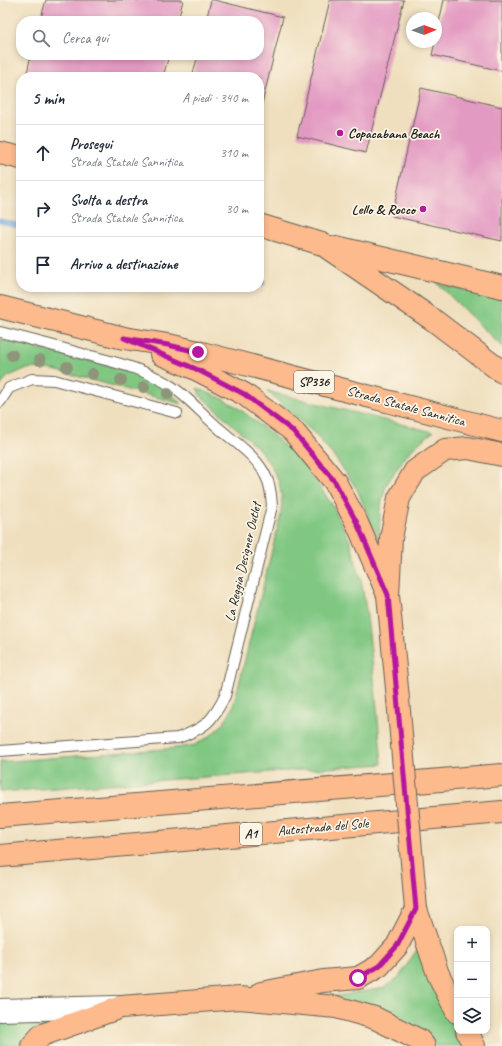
<!DOCTYPE html>
<html lang="it">
<head>
<meta charset="utf-8">
<style>
  :root { --surface:#fff; --page:#f2f2f3; --text:#1f2937; --muted:#747a83; --line:#e0e1e3 }
  body { margin:0; font-family:Caveat,sans-serif; background:var(--page); color:var(--text) }
  .controls { position:absolute; right:12px; bottom:12px; display:grid; overflow:hidden; border-radius:8px; box-shadow:0 2px 6px #0003 }
  .controls button { width:36px; height:36px; display:grid; place-items:center; padding:0; border:0; border-bottom:1px solid var(--line); background:var(--surface); color:var(--text); font:20px sans-serif }
  .compass { position:absolute; left:406px; top:12px; width:36px; height:36px; border-radius:50%; background:var(--surface); box-shadow:0 2px 6px #0003; rotate:89deg }
  .stop { position:absolute; width:12px; height:12px; margin:-9px; border:3px solid #b5179e; border-radius:50%; background:#fff }
  .stop.end { background:#b5179e; border-color:#fff; box-shadow:0 1px 4px #0008 }
  .list { margin:0; padding:0; list-style:none }
  h2 { display:flex; justify-content:space-between; align-items:center; height:52px; margin:0; padding:0 16px; font-size:17px }
  h2 small { font-size:13px; font-weight:400; color:var(--muted) }
  .list li { display:grid; grid-template-columns:26px 1fr auto; gap:12px; align-items:center; box-sizing:border-box; height:56px; padding:0 16px; border-top:1px solid var(--line) }
  .list b { display:block; font-size:15px; white-space:nowrap }
  .list p { margin:0; font-size:13px; white-space:nowrap; color:var(--muted) }
  .list em { font-size:13px; font-style:normal; color:var(--muted) }
  .icon { flex:none; width:22px; height:22px; fill:none; stroke:currentColor; stroke-width:2; stroke-linecap:round; stroke-linejoin:round }
  .map { position:relative; flex:none; width:502px; height:1046px; overflow:hidden }
  .search { position:absolute; background:var(--surface); box-shadow:0 2px 6px #0003; left:16px; top:16px; width:248px; height:44px; display:flex; align-items:center; gap:10px; box-sizing:border-box; padding:0 14px; border-radius:16px; color:var(--muted); font-size:15px }
  .panel { position:absolute; background:var(--surface); box-shadow:0 2px 6px #0003; left:16px; top:72px; width:248px; height:220px; border-radius:16px }
  .map>svg:first-child { display:block }
</style>
</head>
<body>
<div class="map">
<svg width="502" height="1046" viewBox="0 0 502 1046">
  <rect width="100%" height="100%" fill="#fcf5e5"/>
  <filter id="ink" filterUnits="userSpaceOnUse"><feTurbulence type="fractalNoise" baseFrequency=".025" numOctaves="2"/><feDisplacementMap in="SourceGraphic" scale="8" xChannelSelector="R" yChannelSelector="G"/><feConvolveMatrix kernelMatrix="1 2 1 2 8 2 1 2 1" color-interpolation-filters="sRGB"/></filter>
  <filter id="wash" filterUnits="userSpaceOnUse"><feTurbulence type="fractalNoise" baseFrequency=".012" numOctaves="4" result="noise"/><feDisplacementMap in="SourceGraphic" scale="16" xChannelSelector="R" yChannelSelector="G"/><feGaussianBlur stdDeviation="0.9" result="paint"/><feColorMatrix in="noise" values="0 0 0 0 0 0 0 0 0 0 0 0 0 0 0 0 0 1.4 0 .05"/><feComposite in="paint" operator="in"/></filter>
  <g filter="url(#wash)">
    <rect width="100%" height="100%" fill="#efdfbe"/>
    <path fill="#80c782" stroke="#4e724f" d="M437 283 502 300V347Z
      M0 339 133 372 168 391 182 404 54 370 39 368 25 369 7 377 0 387Z
      M197 388 221 398 237 407 268 431 302 462 331 503 350 541 361 580 367 616 375 687 382 764 0 792V762L177 748 195 745 210 736 223 724 232 709 238 688 281 514 282 498 279 482 271 466 258 448 200 395Z
      M267 391 433 432 420 442 407 454 386 485 380 510 379 542 357 489 336 459 315 434Z
      M420 945 441 998 465 1046H436L422 1033 308 1001 384 988 399 977Z
      M79 1018 27 1046H0V1022Z"/>
    <g fill="none" stroke-linecap="round" stroke-linejoin="round">
      <path stroke="#66a4d8" stroke-width="5" d="M0 221 21 226
        M259 282 263 283"/>
    </g>
    <g id="blocks">
      <path fill="#e39ac2" d="M46 0H183L178 21H40Z
        M211 0H214L283 17 262 104 259 103V77H192L198 55H259V21H206Z
        M330 0H404L366 153 297 136Z
        M444 0H502V71L432 55 435 42H436V36Z
        M31 55H169L163 77H26Z
        M421 88 502 107V241L392 216Z"/>
    </g>
  </g>
  <g filter="url(#ink)">
    <use href="#blocks" fill-opacity="0" stroke="#666055" stroke-width="1"/>
    <g fill="none" stroke-linecap="round" stroke-linejoin="round">
      <defs>
        <path id="service" d="M0 332C28 339 55 346 83 354 114 362 147 369 174 388 191 400 205 417 221 430 237 444 259 458 267 479 271 487 271 496 272 506L225 696C212 722 205 728 178 738L0 751
          M0 402 9 388 32 379 54 380 177 413"/>
        <path id="tertiary" d="M0 1010 115 1007"/>
        <path id="primary" d="M0 153 21 158
          M259 225 322 244 432 319 502 372
          M336 247 502 287
          M0 307 124 338 168 345 198 352 502 431
          M161 354 196 369 244 394 293 431 335 482 357 523 388 595
          M398 699 388 595 391 538 399 498 415 471 445 450 468 448 502 455
          M416 909 438 974 457 1012
          M261 993 323 981 358 978 379 966 397 946 416 909
          M467 1031 474 1046
          M32 1046 42 1035 121 1007 239 998 336 1007 375 1018 419 1040 424 1046"/>
        <path id="motorway" d="M0 816 502 775
          M0 856 502 812"/>
      </defs>
      <use href="#service" stroke="#666055" stroke-width="12"/>
      <use href="#tertiary" stroke="#666055" stroke-width="24"/>
      <use href="#primary" stroke="#666055" stroke-width="24"/>
      <use href="#motorway" stroke="#666055" stroke-width="24"/>
      <use href="#service" stroke="#fff" stroke-width="10"/>
      <use href="#tertiary" stroke="#fff" stroke-width="22"/>
      <use href="#primary" stroke="#fcba8d" stroke-width="22"/>
      <use href="#motorway" stroke="#fcba8d" stroke-width="22"/>
      <defs>
        <path id="primary-bridge" d="M398 699 416 909"/>
      </defs>
      <use href="#primary-bridge" stroke="#666055" stroke-width="24" stroke-linecap="butt"/>
      <use href="#primary-bridge" stroke="#fcba8d" stroke-width="22"/>
    </g>
    <g fill="#8e9579">
      <circle cx="12" cy="355" r="6"/>
      <circle cx="40" cy="360" r="6"/>
      <circle cx="67" cy="367" r="6"/>
      <circle cx="92" cy="374" r="6"/>
      <circle cx="121" cy="380" r="6"/>
      <circle cx="144" cy="387" r="6"/>
      <circle cx="168" cy="394" r="6"/>
    </g>
  </g>
  <g fill="none" stroke-linecap="round" stroke-linejoin="round" filter="url(#ink)">
    <path stroke="#b5179e" stroke-width="5" d="M198 352 168 345 124 338 196 369 244 394 293 431 335 482 357 523 388 595 416 909 397 946 379 966 358 978"/>
  </g>
  <g fill="#b5179e" stroke="#fcf5e5" stroke-width="1.5">
    <circle cx="340" cy="133" r="4"/>
    <circle cx="423" cy="209" r="4"/>
  </g>
  <g text-anchor="middle" dominant-baseline="central" stroke-width="3.5" stroke-linejoin="round" paint-order="stroke">
    <g fill="#fcf5e5" stroke="#5f5d58" stroke-width="1">
      <rect x="294" y="371" width="40" height="22" rx="3"/>
      <rect x="240" y="823" width="22" height="22" rx="3"/>
    </g>
    <g font-size="13" font-weight="bold" fill="#1c1c1c">
      <text x="314" y="382">SP336</text>
      <text x="251" y="834">A1</text>
    </g>
    <g font-size="14" font-weight="bold" fill="#1c1c1c" stroke="#fcf5e5" text-anchor="start">
      <text x="348" y="133">Copacabana Beach</text>
      <text x="415" y="209" text-anchor="end">Lello &amp; Rocco</text>
    </g>
    <g font-size="14" fill="#1c1c1c" stroke="#fcf5e5">
      <text transform="translate(406 406) rotate(15)">Strada Statale Sannitica</text>
      <text transform="translate(243 562) rotate(-77)">La Reggia Designer Outlet</text>
      <text transform="translate(323 827) rotate(-5)">Autostrada del Sole</text>
    </g>
  </g>
</svg>
<div class="controls">
<button>+</button>
<button>−</button>
<button><svg class="icon" aria-label="layers" viewBox="0 0 24 24"><path d="M12 4l9 5-9 5-9-5zM3 14l9 5 9-5"/></svg></button>
</div>
<svg class="compass" viewBox="-18 -18 36 36"><path d="M0-13l5 13h-10z" fill="#e53935"/><path d="M0 13l5-13h-10z" fill="#747a83"/></svg>
<div class="stop" style="left:358px;top:978px"></div>
<div class="stop end" style="left:198px;top:352px"></div>
<div class="search"><svg class="icon" aria-label="search" viewBox="0 0 24 24"><circle cx="10" cy="10" r="6"/><path d="M15 15l6 6"/></svg>Cerca qui</div>
<section class="panel">
<h2>5 min<small>A piedi · 340 m</small></h2>
<ul class="list">
<li><svg class="icon" aria-label="ahead" viewBox="0 0 24 24"><path d="M12 20V5M6 11l6-6 6 6"/></svg><div><b>Prosegui</b><p>Strada Statale Sannitica</p></div><em>310 m</em></li>
<li><svg class="icon" aria-label="right" viewBox="0 0 24 24"><path d="M7 20v-9h11M14 6l5 5-5 5"/></svg><div><b>Svolta a destra</b><p>Strada Statale Sannitica</p></div><em>30 m</em></li>
<li><svg class="icon" aria-label="arrive" viewBox="0 0 24 24"><path d="M6 21V4h12l-3 4 3 4H6"/></svg><div><b>Arrivo a destinazione</b></div></li>
</ul>
</section>
</div>
</body>
</html>
